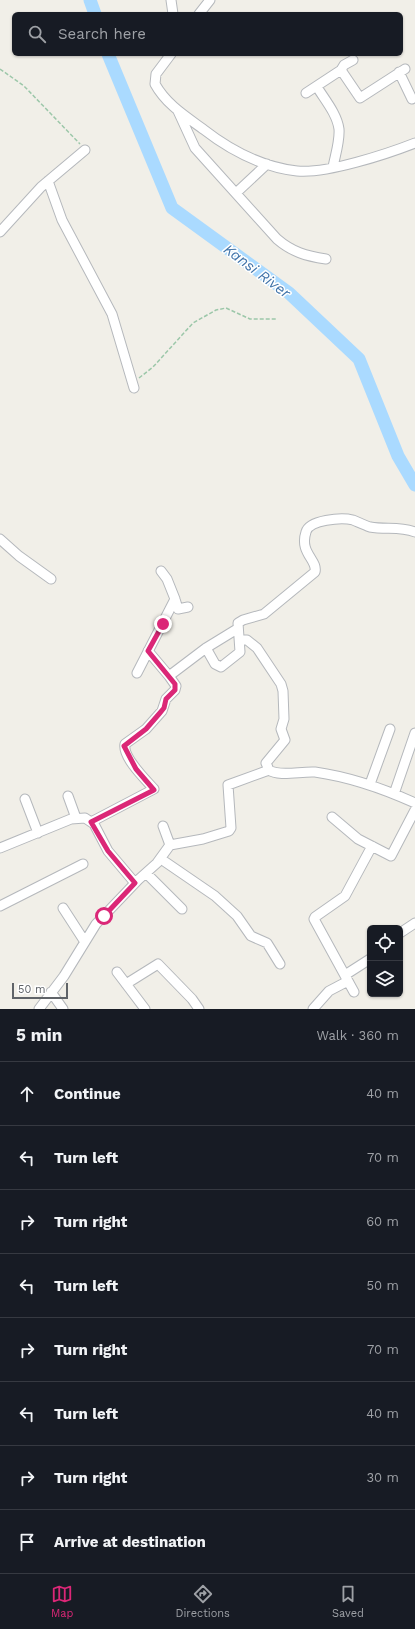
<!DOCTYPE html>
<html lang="en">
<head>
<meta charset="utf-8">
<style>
  :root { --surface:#171b24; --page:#20242c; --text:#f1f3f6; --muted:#9ea1a6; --line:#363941; --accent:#db2777 }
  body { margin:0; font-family:"Work Sans",sans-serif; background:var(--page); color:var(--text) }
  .controls { position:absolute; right:12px; bottom:12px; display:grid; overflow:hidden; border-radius:6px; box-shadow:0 1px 3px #0004 }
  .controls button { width:36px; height:36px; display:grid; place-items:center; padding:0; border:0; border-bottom:1px solid var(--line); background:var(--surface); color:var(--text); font:20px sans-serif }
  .scale { position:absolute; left:12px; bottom:10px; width:56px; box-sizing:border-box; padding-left:4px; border:2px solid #5f6368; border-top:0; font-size:11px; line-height:14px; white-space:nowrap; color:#5f6368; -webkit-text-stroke:3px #fff; paint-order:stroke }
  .stop { position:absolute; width:12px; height:12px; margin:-9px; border:3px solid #db2777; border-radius:50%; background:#fff }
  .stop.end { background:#db2777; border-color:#fff; box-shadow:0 1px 4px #0008 }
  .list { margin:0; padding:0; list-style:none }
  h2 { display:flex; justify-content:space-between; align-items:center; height:52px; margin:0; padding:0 16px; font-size:17px }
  h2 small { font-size:13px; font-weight:400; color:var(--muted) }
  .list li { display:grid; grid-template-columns:26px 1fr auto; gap:12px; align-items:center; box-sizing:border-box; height:64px; padding:0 16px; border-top:1px solid var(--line) }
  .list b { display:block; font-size:15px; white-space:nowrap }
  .list em { font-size:13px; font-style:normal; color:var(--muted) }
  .icon { flex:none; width:22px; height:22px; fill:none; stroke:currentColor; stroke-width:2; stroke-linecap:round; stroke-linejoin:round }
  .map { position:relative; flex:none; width:415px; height:1009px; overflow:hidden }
  .search { position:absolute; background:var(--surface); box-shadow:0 1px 3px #0004; left:12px; right:12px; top:12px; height:44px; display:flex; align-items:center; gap:10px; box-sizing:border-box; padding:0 14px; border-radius:6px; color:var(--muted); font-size:15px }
  .sheet { height:564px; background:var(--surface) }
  nav { display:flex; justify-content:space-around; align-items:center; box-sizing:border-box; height:56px; border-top:1px solid var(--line); background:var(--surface); font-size:11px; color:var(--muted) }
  nav a { display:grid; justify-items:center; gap:2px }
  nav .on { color:var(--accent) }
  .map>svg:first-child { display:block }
</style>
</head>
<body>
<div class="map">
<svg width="415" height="1009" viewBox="0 0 415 1009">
  <rect width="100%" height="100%" fill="#f1efe8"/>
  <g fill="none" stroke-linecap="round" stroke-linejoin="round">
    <path stroke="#aadaff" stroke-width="13" d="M90 0 95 14
      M108 54 172 208 289 293 359 359 398 456 415 485"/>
    <defs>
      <path id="minor" d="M171 0 173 14
        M199 14 210 0
        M171 54 156 74 155 84C166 104 185 116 203 129 230 150 262 167 297 171 326 174 387 154 415 143
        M341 70 360 98 405 69
        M399 72 412 99
        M317 87C325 100 337 114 339 129 340 141 335 156 333 167
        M306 93 341 70 344 65 353 60
        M178 111 195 148 277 239C292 252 306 256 326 259
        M48 181 62 220 112 314 134 388
        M236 193 267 164
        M0 232 41 187 85 150
        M0 539 19 556 51 579
        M175 599 178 609 188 607
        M240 640H247L257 648 281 684 283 691 284 719 281 729 285 740 266 763 269 770
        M206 648 215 664 221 667 240 652 238 623 243 620 264 614 315 572C318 560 299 553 306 532 309 520 341 517 353 520 358 522 364 525 370 527 385 530 400 526 415 532
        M148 651 169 676
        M137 673 175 599 167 579 161 571
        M370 784 390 729
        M394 794 415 733
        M68 796 76 818
        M25 799 38 833
        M332 817 358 839 391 856 415 810
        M91 822 154 789C146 780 122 757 125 744L146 729 162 711 166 699 175 690 176 686 169 676 206 648 237 629
        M163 826 170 845
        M0 848 71 819 85 818 94 824 108 851 135 883
        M161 859 215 896 237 916 251 936 267 943 280 964
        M146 873 182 909
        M0 906 83 864
        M63 908 85 942
        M400 933 415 923
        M117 972 145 1009
        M345 975 370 959
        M126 984 158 964 192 999 199 1009
        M51 992 63 1009
        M354 992 314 919 315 917 345 896 372 846
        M39 1009 64 976 96 924 138 880 157 863 170 845 203 839 229 831 231 828 228 785 269 770C279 777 301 771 315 772 350 777 382 788 415 803
        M313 1009 329 991 348 981"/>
    </defs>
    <use href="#minor" stroke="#b5b8bc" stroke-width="11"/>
    <path stroke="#9cc7a9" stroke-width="1.5" stroke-dasharray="4 2" stroke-linecap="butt" d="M0 69 24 86 80 144
      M139 378 153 367 193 323 216 310 226 308 250 319H277"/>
    <use href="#minor" stroke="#fff" stroke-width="9"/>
  </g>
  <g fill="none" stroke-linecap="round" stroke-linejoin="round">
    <path stroke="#db2777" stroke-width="5" d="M104 916 135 883 108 851 91 822 154 790 136 769 124 746 146 729 159 714 164 708 166 699 175 690V684L148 651 163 624"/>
  </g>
  <g text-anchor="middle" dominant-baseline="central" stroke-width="3" stroke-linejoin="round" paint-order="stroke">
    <g font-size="15" font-style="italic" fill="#4174aa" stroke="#fff">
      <text transform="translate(257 271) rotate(37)">Kansi River</text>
    </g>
  </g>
</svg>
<div class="controls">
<button><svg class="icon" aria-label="locate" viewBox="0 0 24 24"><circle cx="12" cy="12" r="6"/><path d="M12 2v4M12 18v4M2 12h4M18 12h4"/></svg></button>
<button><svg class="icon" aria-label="layers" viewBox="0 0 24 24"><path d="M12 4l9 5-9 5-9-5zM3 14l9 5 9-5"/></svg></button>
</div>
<div class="scale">50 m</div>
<div class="stop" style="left:104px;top:916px"></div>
<div class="stop end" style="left:163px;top:624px"></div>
<div class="search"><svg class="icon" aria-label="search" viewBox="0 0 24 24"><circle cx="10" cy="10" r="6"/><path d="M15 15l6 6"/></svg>Search here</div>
</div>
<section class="sheet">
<h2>5 min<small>Walk · 360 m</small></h2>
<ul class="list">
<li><svg class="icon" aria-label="ahead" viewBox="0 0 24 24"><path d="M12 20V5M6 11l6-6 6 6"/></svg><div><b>Continue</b></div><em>40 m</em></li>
<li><svg class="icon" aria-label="left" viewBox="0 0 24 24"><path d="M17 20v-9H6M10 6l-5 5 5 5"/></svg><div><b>Turn left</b></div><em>70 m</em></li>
<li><svg class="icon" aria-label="right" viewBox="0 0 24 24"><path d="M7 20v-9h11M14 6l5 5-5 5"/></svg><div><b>Turn right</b></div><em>60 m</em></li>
<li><svg class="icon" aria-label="left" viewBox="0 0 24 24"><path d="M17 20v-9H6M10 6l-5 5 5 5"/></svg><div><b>Turn left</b></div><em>50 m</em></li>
<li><svg class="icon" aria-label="right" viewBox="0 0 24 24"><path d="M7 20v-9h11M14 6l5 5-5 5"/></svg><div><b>Turn right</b></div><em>70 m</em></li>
<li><svg class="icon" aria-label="left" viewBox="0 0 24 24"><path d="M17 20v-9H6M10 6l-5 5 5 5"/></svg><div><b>Turn left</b></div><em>40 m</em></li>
<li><svg class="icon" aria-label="right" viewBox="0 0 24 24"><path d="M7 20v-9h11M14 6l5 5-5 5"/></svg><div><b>Turn right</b></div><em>30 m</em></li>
<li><svg class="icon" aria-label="arrive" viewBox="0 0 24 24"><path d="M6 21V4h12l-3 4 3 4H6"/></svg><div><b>Arrive at destination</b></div></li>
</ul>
</section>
<nav>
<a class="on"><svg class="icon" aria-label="map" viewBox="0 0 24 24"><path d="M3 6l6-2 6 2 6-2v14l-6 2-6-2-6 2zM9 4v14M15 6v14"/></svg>Map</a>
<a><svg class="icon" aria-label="directions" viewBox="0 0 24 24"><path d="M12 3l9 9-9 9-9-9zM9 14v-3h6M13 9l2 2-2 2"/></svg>Directions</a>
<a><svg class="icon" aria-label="saved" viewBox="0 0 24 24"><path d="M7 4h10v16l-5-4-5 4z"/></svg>Saved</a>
</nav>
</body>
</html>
